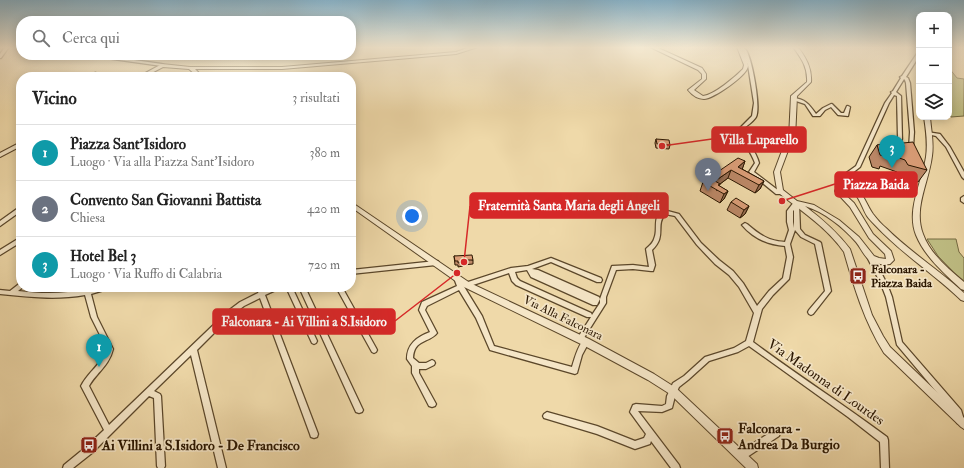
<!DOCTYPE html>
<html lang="it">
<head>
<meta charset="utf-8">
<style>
  :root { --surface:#fff; --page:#f6f6f6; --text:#222; --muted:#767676; --line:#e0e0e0; --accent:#1a73e8 }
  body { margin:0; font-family:"IM FELL Double Pica",serif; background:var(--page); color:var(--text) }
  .controls { position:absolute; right:12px; top:12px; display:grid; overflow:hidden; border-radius:8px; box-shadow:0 2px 10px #0003 }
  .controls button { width:36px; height:36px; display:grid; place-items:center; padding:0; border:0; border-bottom:1px solid var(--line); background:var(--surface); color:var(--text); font:20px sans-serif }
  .you { position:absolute; left:412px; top:216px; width:14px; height:14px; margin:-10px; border:3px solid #fff; border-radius:50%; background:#1a73e8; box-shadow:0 0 0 6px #1a73e833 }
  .badge { display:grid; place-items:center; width:26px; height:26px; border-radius:50%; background:var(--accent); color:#fff; font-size:13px; font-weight:700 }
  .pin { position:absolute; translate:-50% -33px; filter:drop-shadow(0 1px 2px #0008) }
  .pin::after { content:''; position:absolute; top:21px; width:14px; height:12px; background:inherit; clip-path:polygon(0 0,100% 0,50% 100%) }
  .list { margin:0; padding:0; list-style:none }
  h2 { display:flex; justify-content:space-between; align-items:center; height:52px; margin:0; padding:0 16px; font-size:17px }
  h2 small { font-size:13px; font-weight:400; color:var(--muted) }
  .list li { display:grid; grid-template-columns:26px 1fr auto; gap:12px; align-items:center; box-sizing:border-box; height:56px; padding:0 16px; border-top:1px solid var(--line) }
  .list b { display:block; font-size:15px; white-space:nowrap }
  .list p { margin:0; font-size:13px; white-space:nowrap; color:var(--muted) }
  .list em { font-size:13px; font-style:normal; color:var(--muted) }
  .icon { flex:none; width:22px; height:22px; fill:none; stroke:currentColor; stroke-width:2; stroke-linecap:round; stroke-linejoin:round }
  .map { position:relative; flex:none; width:964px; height:468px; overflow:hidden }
  .search { position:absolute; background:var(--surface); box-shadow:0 2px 10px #0003; left:16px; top:16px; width:340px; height:44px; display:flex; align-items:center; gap:10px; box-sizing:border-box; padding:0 14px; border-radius:16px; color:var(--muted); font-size:15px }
  .panel { position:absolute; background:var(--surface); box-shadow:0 2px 10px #0003; left:16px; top:72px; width:340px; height:220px; border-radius:16px }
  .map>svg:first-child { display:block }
</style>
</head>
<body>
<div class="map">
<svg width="964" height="468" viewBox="0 0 964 468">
  <rect width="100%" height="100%" fill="#efd9a9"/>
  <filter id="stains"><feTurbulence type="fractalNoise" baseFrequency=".005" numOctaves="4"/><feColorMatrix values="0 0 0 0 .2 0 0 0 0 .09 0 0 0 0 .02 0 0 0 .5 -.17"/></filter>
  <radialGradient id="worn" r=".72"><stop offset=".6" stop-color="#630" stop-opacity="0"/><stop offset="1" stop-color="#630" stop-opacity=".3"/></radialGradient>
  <path fill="#bfbe84" stroke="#746a42" d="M949 68 957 78 964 79V116L951 117 949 114Z
    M927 239H956L959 252 964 258V283L938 256Z"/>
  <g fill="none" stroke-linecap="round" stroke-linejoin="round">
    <defs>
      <path id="minor" d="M5 47H9L1 58H0V54Z
        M737 47C741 47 744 47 746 50 752 59 761 107 756 117 753 122 746 126 742 130 747 142 756 151 759 163L754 172 779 191 784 192 785 193 784 194H776L749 172 755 163C751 151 742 142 738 130L752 116 754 103 748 65 742 51Z
        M918 52H919V56L906 77 908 78 910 83 914 132 913 148 911 149 909 148 910 132 906 83 905 80 904 79 896 92 901 96 902 139 899 149 897 150 895 149 898 139 897 96 894 95 889 103 860 167 846 178 845 181 848 186 846 188 844 187 840 181 842 176 856 166 885 103 892 93 891 92 893 91 901 78 900 77 902 76Z
        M89 55H99L162 64 164 65 162 66 91 56Z
        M793 98C805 99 809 104 816 114L823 108 831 104H832L841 113H844L847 106H848L850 107 848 116 838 115 831 107 825 110 820 116H813L805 104 793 100Z
        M927 132 940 134 950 147 964 172V179L962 177 946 147 936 136 927 134Z
        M964 196V203L961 201V198Z
        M796 201 799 203 800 229 805 235 820 242 821 243 831 291 813 314 811 315 809 314 808 312 809 310 825 291 815 244 801 237 795 230 790 244 793 257 789 279 773 295 762 309 753 342C797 375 843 404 887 437L888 440 889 468H881L880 442 848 417 749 346 738 352 709 361 688 380 679 387 675 396 672 408 662 412 638 411 679 465 680 468H671L651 441 650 444 635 449 597 434 544 418 543 416 544 414 547 412 597 426 635 441 644 438 646 434 630 412 633 405 636 404 662 406 666 404 667 396 673 383 684 376 705 357 734 348 746 341 754 313 739 287 729 275 715 264 697 245 675 216 665 214C655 226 667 236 652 250L655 265 653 271H651L633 269 616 270 606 297V303L582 341 580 342 578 341 577 339 591 317H587L516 285 512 281 509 273 467 287H465L464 285 465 283 511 268 528 266 551 258 601 278 602 280 601 282H597L551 262 532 269 538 270 599 297 600 299 612 266 633 265 649 267 646 249C649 246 653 243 654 239 659 229 651 217 664 210L679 214 701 243 719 260 733 271 743 283 757 306 769 291 783 278 787 257 785 246C768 245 753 238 742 225L745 223 747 224C760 235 768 241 785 242L789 230 787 222V211L794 202ZM794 210V228L793 222V211ZM527 270 531 277 593 305H597L600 299V303L592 315 591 313 520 281 517 278 515 272Z
        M21 206V211L0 226V221Z
        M21 237V242L0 255V250Z
        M870 255 872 256 873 257 887 284 892 297 902 342 961 410 964 420 963 423 960 424 957 423 955 414 897 345 886 297 881 284 867 257 868 256Z
        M436 261H438L439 263 438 265H436L351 274V270Z
        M455 276H459L463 285 482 316 494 346 572 367C574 361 579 341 585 340 586 339 587 340 588 340L589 342 582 355 577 373 575 374 490 350 476 318 459 290 427 306 425 310 437 333C429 343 414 339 413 358L419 363H426L432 360 434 361 435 363 434 365 426 369H419V373L436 404 435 406 432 407 429 406 412 373V366L407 359C407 344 417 337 430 332L419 310 422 302 457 286 454 278Z
        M19 284H21V287H23L18 291C35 293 52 294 68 292 82 291 95 287 109 287L108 289 91 294 97 317 113 349C109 366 97 372 89 386L109 425 228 311 240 302 258 293 259 291H262L271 287H279L278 289 265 295 318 434 317 437 314 438 311 437 310 434 260 298 244 306 232 315 197 350 226 468H218L191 355 154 391 160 394 161 396 165 466 164 468H158L157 466 154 398 149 396 92 453 73 468H63L64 465 86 447 104 430 81 386C88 372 102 364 107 349L91 317 85 295C57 300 28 297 0 294V290L10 291Z
        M286 287H292L317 341 316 343 314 344 312 343Z
        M299 287H305L362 408 363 410 362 412 359 413 356 412Z
        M336 287H342L376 348 377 350 376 352 374 353 372 352Z
        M776 429 779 430 780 433 779 436 744 459 741 460 738 459 737 456 738 453Z"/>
      <path id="tertiary" d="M470 47H478L456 54 282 69H195L203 77H198L189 69 163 67 144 77H138L162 64 190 67H282L456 52Z
        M650 47H656L702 68 706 74V79L694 90 703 96C714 95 735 77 743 69L744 65 737 47 741 48C743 53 748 60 748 66 748 75 713 99 704 99 698 99 692 95 688 90L702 79V74L698 70Z
        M793 47H798C806 58 812 68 811 82L797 96 795 138 789 148 780 172 783 190 797 201 814 205 839 220 859 237 874 256 879 258 886 259 885 254 869 238 850 207 835 191 837 187C845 184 853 183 859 191 865 198 868 207 873 214 877 219 881 224 886 228 910 252 939 270 964 293V301L961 300C934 274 901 253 875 225 872 222 869 219 867 216 861 206 856 185 842 189L841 191 854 203 873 234 891 251 894 260 890 264C884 265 877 264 871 261 864 257 861 248 856 242 843 227 824 212 805 206 822 219 837 232 850 249L872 315 883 336 890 347 964 418V429L961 427 884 353C864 321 854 287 844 252 827 228 803 212 780 194L777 190 774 172 783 148 789 138 791 96 807 82C808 67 801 58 793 47Z
        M924 117H930C931 130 934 143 932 156 929 182 913 208 923 234 930 254 949 269 964 282V290L961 289C944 273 925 257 916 235 906 210 922 182 926 157 928 143 926 130 924 117Z
        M21 142V146L0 157V153Z
        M351 202 470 283 589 339 654 374 676 388 757 464 758 468H746L670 394 648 380 583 345 464 287 351 207Z"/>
    </defs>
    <use href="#minor" stroke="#5b472a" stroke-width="2.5"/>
    <use href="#tertiary" stroke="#5b472a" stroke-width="2"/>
    <use href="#minor" fill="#f5e6c7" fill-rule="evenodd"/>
    <use href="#tertiary" fill="#f5e6c7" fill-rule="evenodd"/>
  </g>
  <path fill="#bc8867" stroke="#2a1600" d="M656 139 670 145 669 149 656 148 655 143Z
    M903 143 927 170 918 182 899 177 897 172 880 166 879 169 872 167 869 157 877 145 886 148 900 147Z
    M745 161 742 169 764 181 760 189 755 193 728 178 720 184 719 186 728 191 724 199 720 203 700 191 703 182Z
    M731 202 749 206 745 214 740 218 727 210Z
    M454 256 473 260V264L463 265V266L458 267V265H455Z"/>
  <path fill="#996f54" stroke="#2a1600" d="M103 74 105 77H97Z
    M745 161 742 170 738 167Z
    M731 170 728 178 720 184 717 191 715 181Z
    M764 181 760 189 755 193 759 185Z
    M728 191 724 199 720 203 724 194Z
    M749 206 745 214 740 218 744 210Z"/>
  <path fill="#db9e78" stroke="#2a1600" d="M95 72 103 74 97 77H87Z
    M656 139 669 140 670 145 657 144Z
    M913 142 927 170 908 165 905 160 888 154 887 157 880 155 877 145 882 144 886 148 904 147 903 143Z
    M738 158 745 161 738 167 764 181 759 185 731 170 715 181 720 184 718 185 728 191 724 194 703 182Z
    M736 198 749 206 744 210 731 202Z
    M472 255 473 260H463V262L458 263V261H455L454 256Z"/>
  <linearGradient id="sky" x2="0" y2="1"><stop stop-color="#89b6ce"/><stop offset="0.42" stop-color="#f8eed8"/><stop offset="1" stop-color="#f8eed8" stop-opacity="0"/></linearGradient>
  <rect width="964" height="113" fill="url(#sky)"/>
  <defs>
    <symbol id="bus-square" viewBox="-11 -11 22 22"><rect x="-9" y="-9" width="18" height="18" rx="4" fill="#8f2418" stroke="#f5e6c7"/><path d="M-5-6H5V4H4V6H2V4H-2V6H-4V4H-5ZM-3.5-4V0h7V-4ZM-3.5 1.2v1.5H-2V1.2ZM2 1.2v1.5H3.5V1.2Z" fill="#fff"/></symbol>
  </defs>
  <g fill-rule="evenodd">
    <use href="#bus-square" x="848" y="266" width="20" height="20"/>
    <use href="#bus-square" x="715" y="426" width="20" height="20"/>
    <use href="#bus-square" x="79" y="435" width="20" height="20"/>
  </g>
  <g text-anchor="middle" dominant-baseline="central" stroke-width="3.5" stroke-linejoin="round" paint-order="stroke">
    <g font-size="12" font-weight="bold" fill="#2a1600" stroke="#f5e6c7" text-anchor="start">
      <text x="871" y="269">Falconara -<tspan x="871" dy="14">Piazza Baida</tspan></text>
    </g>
    <g font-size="12" fill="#2a1600" stroke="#f5e6c7">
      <text transform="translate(563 318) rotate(26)">Via Alla Falconara</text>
    </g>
    <g font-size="14" fill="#2a1600" stroke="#f5e6c7">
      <text transform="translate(826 382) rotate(35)">Via Madonna di Lourdes</text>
    </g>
    <g font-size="14" font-weight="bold" fill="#2a1600" stroke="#f5e6c7" text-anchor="start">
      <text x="738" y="428">Falconara -<tspan x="738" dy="16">Andrea Da Burgio</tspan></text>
      <text x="102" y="445">Ai Villini a S.Isidoro - De Francisco</text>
    </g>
  </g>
  <path fill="none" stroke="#d62828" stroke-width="1.5" d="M662 146L712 139M782 201L835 184M464 262L470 206M457 273L395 321"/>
  <g fill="#d62828" stroke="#f5e6c7" stroke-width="1.5">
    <circle cx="662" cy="146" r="4"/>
    <circle cx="782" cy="201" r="4"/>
    <circle cx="464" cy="262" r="4"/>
    <circle cx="457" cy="273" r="4"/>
  </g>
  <g fill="#d62828" stroke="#d62828" stroke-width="1.5">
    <rect x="712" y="127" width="94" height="25" rx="4"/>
    <rect x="835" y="172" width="82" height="25" rx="4"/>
    <rect x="470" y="193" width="198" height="25" rx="4"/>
    <rect x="213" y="309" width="182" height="25" rx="4"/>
  </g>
  <g font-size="13" text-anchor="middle" font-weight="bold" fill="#fff">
    <text x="759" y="144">Villa Luparello</text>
    <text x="876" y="189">Piazza Baida</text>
    <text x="569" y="210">Fraternità Santa Maria degli Angeli</text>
    <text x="304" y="326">Falconara - Ai Villini a S.Isidoro</text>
  </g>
  <rect width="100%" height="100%" filter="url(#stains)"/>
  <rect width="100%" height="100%" fill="url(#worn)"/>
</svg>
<div class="controls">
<button>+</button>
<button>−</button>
<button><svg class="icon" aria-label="layers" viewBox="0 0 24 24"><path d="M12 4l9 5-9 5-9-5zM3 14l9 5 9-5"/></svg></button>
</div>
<div class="you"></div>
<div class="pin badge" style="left:99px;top:367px;background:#0f9aa8">1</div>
<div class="pin badge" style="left:708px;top:191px;background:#6b7280">2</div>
<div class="pin badge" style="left:892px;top:168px;background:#0f9aa8">3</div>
<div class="search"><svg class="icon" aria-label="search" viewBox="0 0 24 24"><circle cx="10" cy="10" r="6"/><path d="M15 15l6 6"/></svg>Cerca qui</div>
<section class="panel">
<h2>Vicino<small>3 risultati</small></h2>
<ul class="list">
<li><span class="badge" style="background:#0f9aa8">1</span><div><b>Piazza Sant'Isidoro</b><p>Luogo · Via alla Piazza Sant'Isidoro</p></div><em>380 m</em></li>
<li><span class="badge" style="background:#6b7280">2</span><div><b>Convento San Giovanni Battista</b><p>Chiesa</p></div><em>420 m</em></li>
<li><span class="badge" style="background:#0f9aa8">3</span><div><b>Hotel Bel 3</b><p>Luogo · Via Ruffo di Calabria</p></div><em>720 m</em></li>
</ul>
</section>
</div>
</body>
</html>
